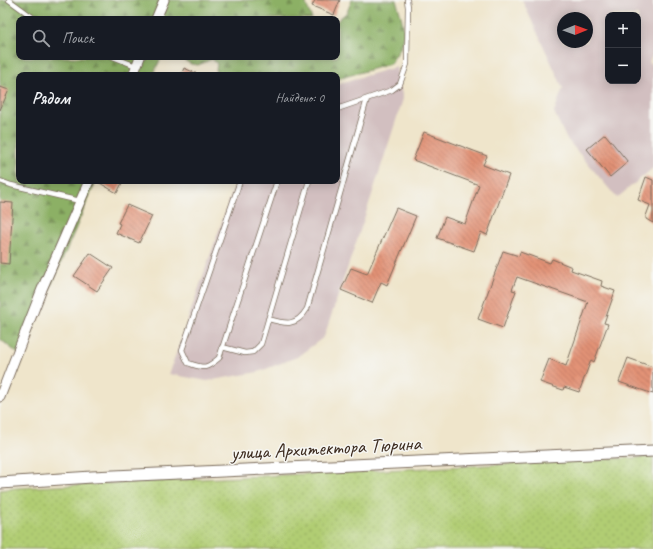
<!DOCTYPE html>
<html lang="ru">
<head>
<meta charset="utf-8">
<style>
  :root { --surface:#171b24; --page:#20242c; --text:#f1f3f6; --muted:#9ea1a6; --line:#363941 }
  body { margin:0; font-family:Caveat,sans-serif; background:var(--page); color:var(--text) }
  .controls { position:absolute; right:12px; top:12px; display:grid; overflow:hidden; border-radius:8px; box-shadow:0 2px 10px #0003 }
  .controls button { width:36px; height:36px; display:grid; place-items:center; padding:0; border:0; border-bottom:1px solid var(--line); background:var(--surface); color:var(--text); font:20px sans-serif }
  .compass { position:absolute; left:557px; top:12px; width:36px; height:36px; border-radius:50%; background:var(--surface); box-shadow:0 2px 10px #0003; rotate:89deg }
  .list { margin:0; padding:0; list-style:none }
  h2 { display:flex; justify-content:space-between; align-items:center; height:52px; margin:0; padding:0 16px; font-size:17px }
  h2 small { font-size:13px; font-weight:400; color:var(--muted) }
  .icon { flex:none; width:22px; height:22px; fill:none; stroke:currentColor; stroke-width:2; stroke-linecap:round; stroke-linejoin:round }
  .map { position:relative; flex:none; width:653px; height:549px; overflow:hidden }
  .search { position:absolute; background:var(--surface); box-shadow:0 2px 10px #0003; left:16px; top:16px; width:324px; height:44px; display:flex; align-items:center; gap:10px; box-sizing:border-box; padding:0 14px; border-radius:8px; color:var(--muted); font-size:15px }
  .panel { position:absolute; background:var(--surface); box-shadow:0 2px 10px #0003; left:16px; top:72px; width:324px; height:112px; border-radius:8px }
  .map>svg:first-child { display:block }
</style>
</head>
<body>
<div class="map">
<svg width="653" height="549" viewBox="0 0 653 549">
  <defs>
    <pattern id="grass-dots" width="8" height="8" patternUnits="userSpaceOnUse"><rect width="8" height="8" fill="#b1cd73"/><path d="M2 2h.1M6 6h.1" fill="none" stroke="#99b063" stroke-width="1.8" stroke-linecap="round"/></pattern>
    <pattern id="forest-firs" width="22" height="20" patternUnits="userSpaceOnUse"><rect width="22" height="20" fill="#8cb065"/><path d="M5 1l3.5 6h-7zM16 11l3.5 6h-7z" fill="#748f53"/></pattern>
    <pattern id="building-back-hatch" width="6" height="6" patternUnits="userSpaceOnUse"><rect width="6" height="6" fill="#e29276"/><path d="M-1 5l2 2M0 0l6 6M5-1l2 2" fill="none" stroke="#b87760"/></pattern>
  </defs>
  <rect width="100%" height="100%" fill="#f6f6f2"/>
  <filter id="ink" filterUnits="userSpaceOnUse"><feTurbulence type="fractalNoise" baseFrequency=".025" numOctaves="2"/><feDisplacementMap in="SourceGraphic" scale="8" xChannelSelector="R" yChannelSelector="G"/><feConvolveMatrix kernelMatrix="1 2 1 2 8 2 1 2 1" color-interpolation-filters="sRGB"/></filter>
  <filter id="wash" filterUnits="userSpaceOnUse"><feTurbulence type="fractalNoise" baseFrequency=".012" numOctaves="4" result="noise"/><feDisplacementMap in="SourceGraphic" scale="16" xChannelSelector="R" yChannelSelector="G"/><feGaussianBlur stdDeviation="0.9" result="paint"/><feColorMatrix in="noise" values="0 0 0 0 0 0 0 0 0 0 0 0 0 0 0 0 0 1.4 0 .05"/><feComposite in="paint" operator="in"/></filter>
  <g filter="url(#wash)">
    <rect width="100%" height="100%" fill="#efe5cb"/>
    <path fill="#d2bfc0" fill-rule="evenodd" d="M522 0H653V54L649 62 653 66V168L617 198 566 138 554 112 563 88ZM608 15H638V81H608ZM563 18H587V42H563Z
      M396 67 403 99 366 213 324 337 297 357 258 372 207 381 169 374 236 181H337V84Z"/>
    <path fill="url(#grass-dots)" stroke="#767c48" d="M653 457V549H0V490L16 488Z"/>
    <path fill="url(#forest-firs)" stroke="#646d42" d="M0 0H307L306 4 312 19H19V57H337V21L347 12 352 0H396C400 13 406 28 403 41 401 49 394 57 390 64L337 79V75H215L217 64 212 59 198 65 191 64 178 57 161 58 153 75H19V181H96L21 356 0 339Z"/>
    <g id="blocks">
      <path fill="url(#building-back-hatch)" d="M315 0H340L334 15 312 6Z
        M184 68 200 75H181Z
        M0 87 9 90 0 110Z
        M424 132 487 156 483 165 509 175 487 235 481 232 474 251 437 238 445 217 465 224 479 185 413 160Z
        M605 134 628 162 610 177 587 149Z
        M646 177 653 180V223L646 219V216L650 205 638 200Z
        M98 181H123L117 193 98 182Z
        M0 202 13 203 9 264 0 263Z
        M127 205 152 216 139 243 116 233 120 224 118 223Z
        M396 208 416 216 387 285 381 282 372 303 341 290 351 268 367 274Z
        M503 251 519 256 520 252 550 263 552 259 572 267 571 270 602 281 601 286 615 291 604 323 608 324 594 362 591 360 579 392 564 387 563 390 540 382 549 359 566 366 588 302 517 277 512 290 516 291 503 328 478 319Z
        M90 253 113 268 97 291 74 276Z
        M628 358 653 367V394L619 382Z"/>
    </g>
  </g>
  <g filter="url(#ink)">
    <use href="#blocks" fill-opacity="0" stroke="#7a6b5b" stroke-width="1"/>
    <g fill="none" stroke-linecap="round" stroke-linejoin="round">
      <defs>
        <path id="service" d="M9 0 35 19
          M113 57 136 66
          M337 109 392 90 400 84 407 64 408 7 407 0
          M0 181 11 185 80 201
          M240 181 182 350 188 363C204 368 205 370 219 358L277 181
          M268 319C286 324 296 327 307 309L367 99
          M222 347 245 353 253 352 261 344 309 181"/>
        <path id="minor" d="M156 19 164 0
          M133 75 140 57
          M0 397 42 289 89 181"/>
        <path id="tertiary" d="M0 483 92 477 653 451"/>
      </defs>
      <use href="#service" stroke="#7a6b5b" stroke-width="6"/>
      <use href="#minor" stroke="#7a6b5b" stroke-width="11"/>
      <use href="#tertiary" stroke="#7a6b5b" stroke-width="13"/>
      <use href="#service" stroke="#fff" stroke-width="4.5"/>
      <use href="#minor" stroke="#fff" stroke-width="9"/>
      <use href="#tertiary" stroke="#fff" stroke-width="11"/>
    </g>
  </g>
  <g text-anchor="middle" dominant-baseline="central" stroke-width="3" stroke-linejoin="round" paint-order="stroke">
    <g font-size="20" fill="#3b2a1e" stroke="#f6f6f2">
      <text transform="translate(326 448) rotate(-3)">улица Архитектора Тюрина</text>
    </g>
  </g>
</svg>
<div class="controls">
<button>+</button>
<button>−</button>
</div>
<svg class="compass" viewBox="-18 -18 36 36"><path d="M0-13l5 13h-10z" fill="#e53935"/><path d="M0 13l5-13h-10z" fill="#9ea1a6"/></svg>
<div class="search"><svg class="icon" aria-label="search" viewBox="0 0 24 24"><circle cx="10" cy="10" r="6"/><path d="M15 15l6 6"/></svg>Поиск</div>
<section class="panel">
<h2>Рядом<small>Найдено: 0</small></h2>
<ul class="list">
</ul>
</section>
</div>
</body>
</html>
